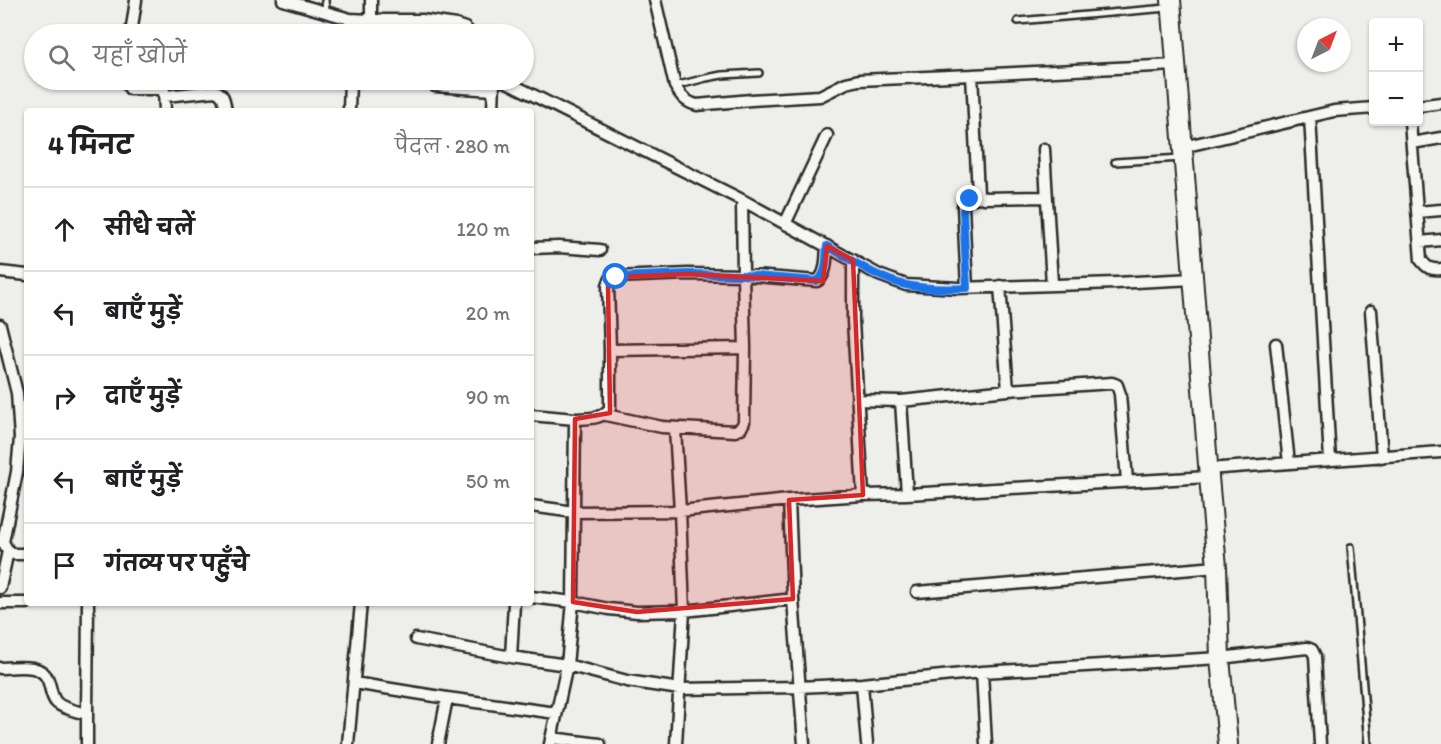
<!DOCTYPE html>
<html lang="hi">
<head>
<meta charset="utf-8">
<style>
  :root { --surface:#fff; --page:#f2f2f2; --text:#202124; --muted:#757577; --line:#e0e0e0 }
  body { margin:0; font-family:Itim,"Playpen Sans Deva",sans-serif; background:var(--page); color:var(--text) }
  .controls { position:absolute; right:18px; top:18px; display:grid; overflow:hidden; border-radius:6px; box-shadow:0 2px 4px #0004 }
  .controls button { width:54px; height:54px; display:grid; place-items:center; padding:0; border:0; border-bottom:2px solid var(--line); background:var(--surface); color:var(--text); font:30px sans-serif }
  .compass { position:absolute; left:1297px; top:18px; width:54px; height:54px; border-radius:50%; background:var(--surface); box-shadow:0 2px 4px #0004; rotate:42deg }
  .stop { position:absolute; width:18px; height:18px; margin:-14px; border:4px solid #1a73e8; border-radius:50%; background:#fff }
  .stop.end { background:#1a73e8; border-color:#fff; box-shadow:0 2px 6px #0008 }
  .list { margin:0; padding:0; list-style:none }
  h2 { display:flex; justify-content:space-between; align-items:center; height:78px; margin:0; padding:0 24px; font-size:26px }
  h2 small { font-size:20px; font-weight:400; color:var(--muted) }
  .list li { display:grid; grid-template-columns:39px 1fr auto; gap:18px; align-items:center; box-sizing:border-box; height:84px; padding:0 24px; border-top:2px solid var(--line) }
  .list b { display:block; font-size:22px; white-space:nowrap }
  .list em { font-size:20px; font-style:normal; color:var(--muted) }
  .icon { flex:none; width:33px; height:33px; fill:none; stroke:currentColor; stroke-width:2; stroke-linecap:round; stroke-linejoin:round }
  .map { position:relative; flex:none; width:1441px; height:744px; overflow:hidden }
  .search { position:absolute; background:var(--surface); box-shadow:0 2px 4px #0004; left:24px; top:24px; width:510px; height:66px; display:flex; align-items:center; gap:15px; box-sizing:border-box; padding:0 21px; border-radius:33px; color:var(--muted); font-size:22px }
  .panel { position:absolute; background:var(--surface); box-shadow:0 2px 4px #0004; left:24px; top:108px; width:510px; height:498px; border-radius:6px }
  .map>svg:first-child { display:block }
</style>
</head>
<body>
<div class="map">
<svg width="1441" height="744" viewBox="0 0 1441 744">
  <rect width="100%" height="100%" fill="#eeeeea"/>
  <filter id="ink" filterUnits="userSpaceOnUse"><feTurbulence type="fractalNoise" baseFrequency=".0167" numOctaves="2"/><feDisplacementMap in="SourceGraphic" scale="12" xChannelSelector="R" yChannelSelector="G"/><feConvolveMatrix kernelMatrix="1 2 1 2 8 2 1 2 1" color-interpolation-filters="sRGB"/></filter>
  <g filter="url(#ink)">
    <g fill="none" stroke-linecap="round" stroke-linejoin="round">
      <defs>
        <path id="service" d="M325 0 326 13
          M1018 21 1167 8
          M675 86 706 78 722 75 759 73
          M1115 162 1182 158
          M1351 547 1368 744"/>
        <path id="minor" d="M283 0 350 19 371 20H422L456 25 465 28 471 34
          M371 0V20
          M655 0 675 86C681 96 685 102 697 105L751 100 820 96 846 83 859 80 972 75
          M422 20 424 34
          M131 34 136 0
          M350 34V19
          M127 80V84L130 89H163L164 91 165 111
          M503 80 742 200 879 275 906 285 958 288 1116 283 1193 279
          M435 86 493 90
          M165 96 215 91C225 94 224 102 226 111
          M1418 106 1441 103
          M349 111 350 80
          M493 111 494 80
          M1310 117 1330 460
          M1410 122 1421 260C1427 268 1431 270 1441 269
          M1412 143 1441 138
          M1183 147 1334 111 1374 108
          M1044 149 1052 284
          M1047 197 984 198 978 194 972 75 1176 65
          M1417 212 1441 210
          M785 224 827 135
          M1420 242 1441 240
          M531 248 559 247 600 250
          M853 260V321L863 495
          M0 272 27 275
          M1000 286 1008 390
          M967 288 963 206C967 198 973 198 981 197
          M1371 311 1382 457
          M0 325 17 393 20 438 17 472 3 542 8 551 13 554H27
          M1276 344 1289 463
          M610 350 745 348
          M857 400 901 401 1008 390 1112 383 1117 385 1120 394 1127 481
          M901 401 907 494
          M531 415 575 419 573 602 567 665 550 744
          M606 415 662 427 735 431 741 428 744 422 745 348 743 275 742 200
          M575 419C587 418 602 420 610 408V350L608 285 610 280 616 277 688 274 743 275 817 281C827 275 826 258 827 246
          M675 429 680 511 684 611 676 744
          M1208 469 1441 452
          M789 500 793 599 804 744
          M531 506 574 512 680 511 789 500 863 495 907 494 1209 477
          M0 588 8 551
          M917 592 1217 567
          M531 597 573 602 609 609 637 612 684 611 793 599
          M0 603H27
          M416 639 511 657 514 603
          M511 657 567 665 627 681 680 689 798 687 862 684 982 672 1220 658 1307 648 1312 650 1315 656 1320 744
          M0 668C15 668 41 662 48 680 51 687 51 697 56 702 61 708 79 712 87 714V744
          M982 672 986 744
          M354 683 447 698 556 713
          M862 684 867 744
          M87 714 88 603
          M551 738 600 744
          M348 744 361 603
          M438 744 447 698"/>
        <path id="primary" d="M1171 0 1209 477 1217 567 1220 658 1228 744"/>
      </defs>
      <use href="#service" stroke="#2b2b2b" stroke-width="10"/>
      <use href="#minor" stroke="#2b2b2b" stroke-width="15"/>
      <use href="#primary" stroke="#2b2b2b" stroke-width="22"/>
      <use href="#service" stroke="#f6f6f2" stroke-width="5"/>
      <use href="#minor" stroke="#f6f6f2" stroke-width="10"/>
      <use href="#primary" stroke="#f6f6f2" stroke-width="18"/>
    </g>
  </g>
  <g fill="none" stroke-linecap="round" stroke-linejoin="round" filter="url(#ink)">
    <path stroke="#1a73e8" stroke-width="8" d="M616 277 688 274 743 275 817 281C827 274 826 258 827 246 852 260 878 279 906 285 925 289 947 289 967 288L963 211 966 202 970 199"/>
  </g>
  <path fill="#d62828" fill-opacity="0.2" stroke="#d62828" stroke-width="4.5" stroke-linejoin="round" d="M827 246 853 260 863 495 789 500 793 599 637 612 573 602 575 419 610 413 608 285 616 277 688 274 823 281Z"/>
</svg>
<div class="controls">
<button>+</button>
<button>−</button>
</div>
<svg class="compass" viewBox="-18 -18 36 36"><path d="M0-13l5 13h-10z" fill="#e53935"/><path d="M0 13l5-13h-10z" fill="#757577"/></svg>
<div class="stop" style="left:616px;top:277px"></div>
<div class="stop end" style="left:970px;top:199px"></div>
<div class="search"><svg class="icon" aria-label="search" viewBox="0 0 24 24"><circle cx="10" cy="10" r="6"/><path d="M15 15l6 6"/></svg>यहाँ खोजें</div>
<section class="panel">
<h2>4 मिनट<small>पैदल · 280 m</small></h2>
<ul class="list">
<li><svg class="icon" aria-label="ahead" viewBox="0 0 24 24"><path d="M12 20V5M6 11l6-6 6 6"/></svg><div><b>सीधे चलें</b></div><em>120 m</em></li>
<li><svg class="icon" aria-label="left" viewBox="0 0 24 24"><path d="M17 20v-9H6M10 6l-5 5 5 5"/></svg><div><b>बाएँ मुड़ें</b></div><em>20 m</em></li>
<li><svg class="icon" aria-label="right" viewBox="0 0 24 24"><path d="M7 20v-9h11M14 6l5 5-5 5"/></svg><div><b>दाएँ मुड़ें</b></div><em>90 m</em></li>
<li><svg class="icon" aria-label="left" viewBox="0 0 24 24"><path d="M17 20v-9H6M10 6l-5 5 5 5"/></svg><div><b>बाएँ मुड़ें</b></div><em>50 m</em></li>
<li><svg class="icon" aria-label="arrive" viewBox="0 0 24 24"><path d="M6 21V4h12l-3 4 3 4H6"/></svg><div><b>गंतव्य पर पहुँचे</b></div></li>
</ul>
</section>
</div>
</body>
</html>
